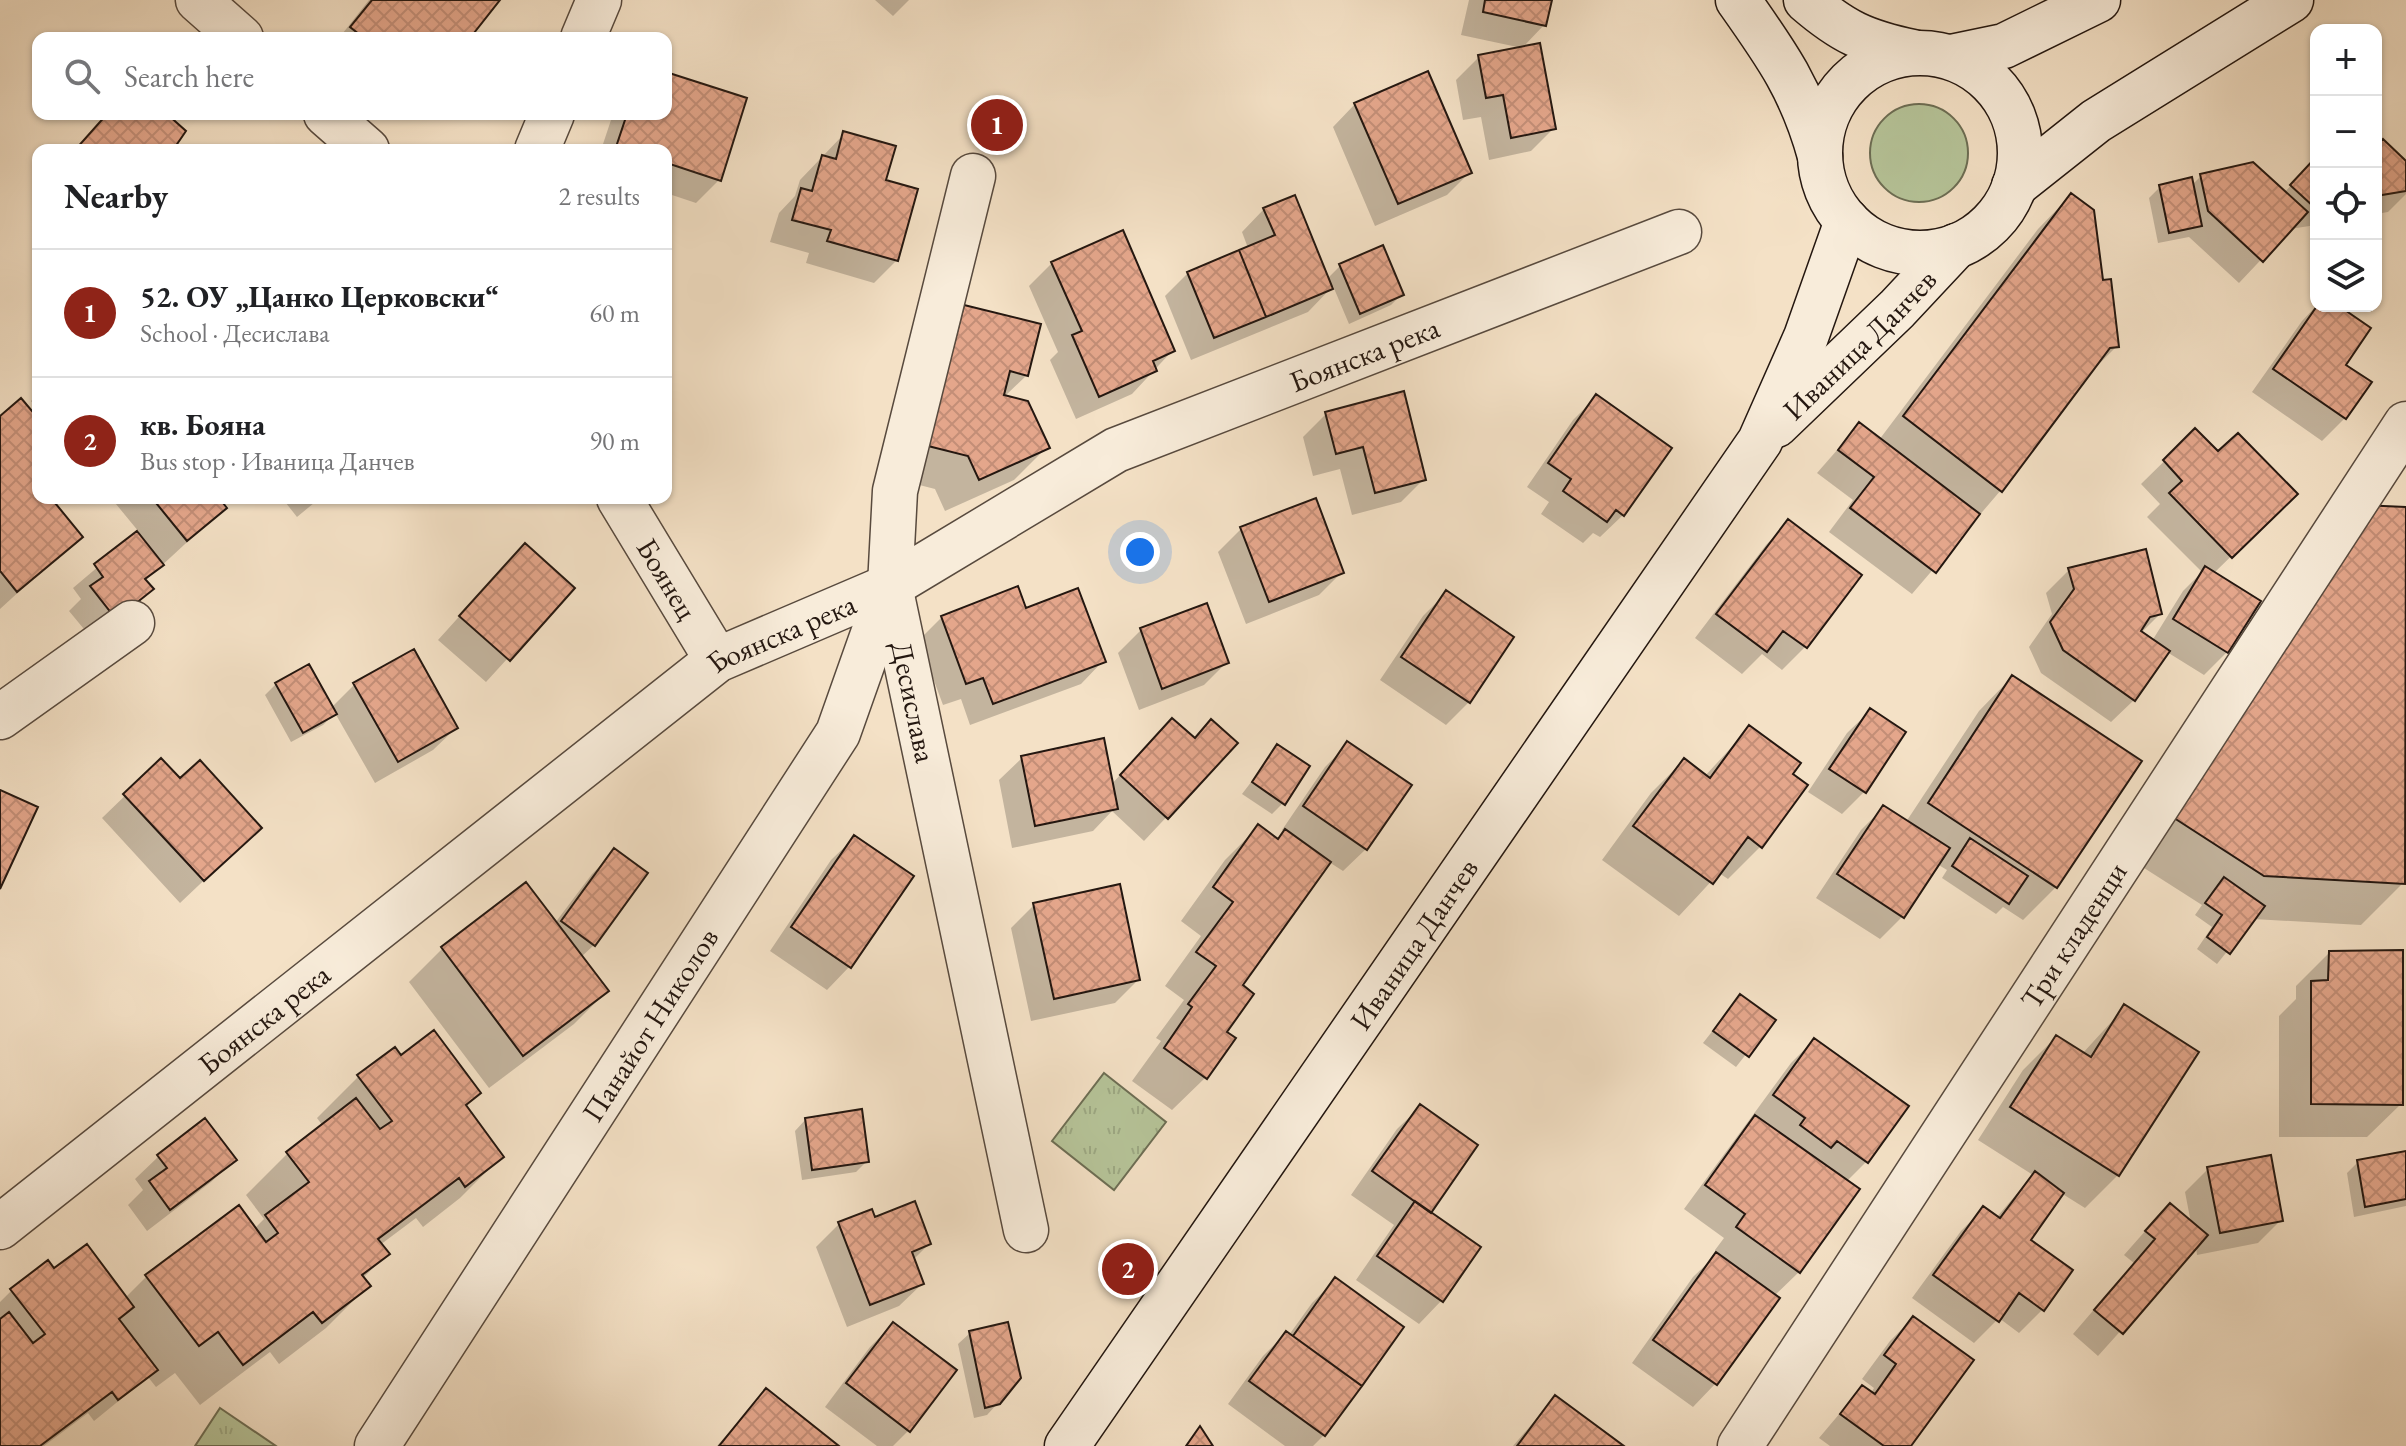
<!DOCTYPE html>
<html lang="en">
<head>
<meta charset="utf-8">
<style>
  :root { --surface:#fff; --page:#f2f2f2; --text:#202124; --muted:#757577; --line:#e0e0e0; --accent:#8f2418 }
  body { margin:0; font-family:"EB Garamond",serif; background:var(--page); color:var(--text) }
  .controls { position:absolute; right:24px; top:24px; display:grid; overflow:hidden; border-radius:16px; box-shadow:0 2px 6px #0004 }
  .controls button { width:72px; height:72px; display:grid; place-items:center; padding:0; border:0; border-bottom:2px solid var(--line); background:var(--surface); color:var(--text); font:40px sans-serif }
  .you { position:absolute; left:1140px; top:552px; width:28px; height:28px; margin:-20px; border:6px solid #fff; border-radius:50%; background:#1a73e8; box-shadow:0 0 0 12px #1a73e833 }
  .badge { display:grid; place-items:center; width:52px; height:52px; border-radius:50%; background:var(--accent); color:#fff; font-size:26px; font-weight:700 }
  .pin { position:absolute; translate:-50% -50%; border:4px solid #fff; box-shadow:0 2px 8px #0006 }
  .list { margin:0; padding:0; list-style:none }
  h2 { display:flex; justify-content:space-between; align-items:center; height:104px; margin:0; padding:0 32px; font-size:34px }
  h2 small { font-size:26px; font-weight:400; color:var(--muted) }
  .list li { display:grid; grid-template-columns:52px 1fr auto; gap:24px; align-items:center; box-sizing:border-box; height:128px; padding:0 32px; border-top:2px solid var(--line) }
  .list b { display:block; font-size:30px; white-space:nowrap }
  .list p { margin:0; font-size:26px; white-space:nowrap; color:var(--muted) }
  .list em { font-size:26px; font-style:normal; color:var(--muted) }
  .icon { flex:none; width:44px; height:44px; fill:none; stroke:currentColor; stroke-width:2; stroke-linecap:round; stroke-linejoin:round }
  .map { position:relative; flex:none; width:2406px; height:1446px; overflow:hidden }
  .search { position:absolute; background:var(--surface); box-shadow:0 2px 6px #0004; left:32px; top:32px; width:640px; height:88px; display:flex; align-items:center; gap:20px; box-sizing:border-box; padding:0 28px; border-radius:16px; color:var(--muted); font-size:30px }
  .panel { position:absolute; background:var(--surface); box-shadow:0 2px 6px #0004; left:32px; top:144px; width:640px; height:360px; border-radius:16px }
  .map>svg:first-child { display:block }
</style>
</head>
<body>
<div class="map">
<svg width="2406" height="1446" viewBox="0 0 2406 1446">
  <defs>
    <pattern id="park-tufts" width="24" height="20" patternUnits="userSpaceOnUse" patternTransform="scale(2)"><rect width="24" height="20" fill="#b6c499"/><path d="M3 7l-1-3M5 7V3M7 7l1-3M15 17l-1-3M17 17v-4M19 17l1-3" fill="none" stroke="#9ca883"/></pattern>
    <pattern id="building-cross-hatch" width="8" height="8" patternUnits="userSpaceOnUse" patternTransform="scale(2)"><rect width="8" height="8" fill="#e4a68b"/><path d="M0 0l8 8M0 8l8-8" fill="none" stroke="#c38e77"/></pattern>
  </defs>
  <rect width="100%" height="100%" fill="#f4e1c6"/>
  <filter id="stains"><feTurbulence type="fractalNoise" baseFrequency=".0025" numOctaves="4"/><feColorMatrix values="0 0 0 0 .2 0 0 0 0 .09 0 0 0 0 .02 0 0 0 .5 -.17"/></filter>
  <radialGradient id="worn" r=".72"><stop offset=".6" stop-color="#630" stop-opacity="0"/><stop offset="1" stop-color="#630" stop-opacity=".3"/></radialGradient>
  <path fill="#b6c499" stroke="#6d6e54" stroke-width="2" d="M1870 153a49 49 0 1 1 98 0a49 49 0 1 1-98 0Z"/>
  <path fill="url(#park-tufts)" stroke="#6d6e54" stroke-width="2" d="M1104 1073 1166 1122 1114 1190 1052 1141Z
    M220 1408 276 1446H195Z"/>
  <path fill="#0003" d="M369 0H498L468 38H339Z
    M875 0H909L893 16Z
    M1469 0H1550L1544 25 1522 48 1461 35Z
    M1479 57 1554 128 1531 151 1489 160 1481 117 1463 120 1456 80Z
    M666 74 719 180 696 203 666 193V150H601L613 114H666Z
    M1355 104 1470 172 1447 195 1375 226 1333 127Z
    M844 134 884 181 897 260 874 283 806 263 809 253 770 242 779 213 795 196 800 180Z
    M2376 149 2406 163V194L2388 212 2376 214Z
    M2316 158V225L2290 229 2239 283 2189 237 2158 243 2149 198 2160 187 2192 185 2201 176 2284 193Z
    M2071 195 2101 283 2117 346 2087 376 2001 490 1912 594 1829 532 1853 500 1817 473 1859 425 1879 440 2038 229Z
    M1264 209 1327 279 1340 266 1402 294 1391 305 1349 324 1333 286 1308 312 1191 360 1165 296 1188 273 1248 248 1242 232Z
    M1052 263 1173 350 1132 394 1076 419 1050 360 1058 352 1029 286Z
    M2316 306H2336L2343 365 2369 383 2345 418 2322 441 2252 392 2302 321Z
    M964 307 1027 375 1004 397 1047 447 1014 480 945 511 935 489 896 479 931 341Z
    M38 394V410L31 401Z
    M1596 397 1623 515 1600 537 1593 533 1583 543 1541 514 1549 502 1527 487 1573 420Z
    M1326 414 1424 479 1401 502 1352 515 1340 469 1313 476 1303 437Z
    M0 418 38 421V498H48L80 536 0 609Z
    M2195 431 2218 454 2295 494 2214 573 2227 652 2204 675 2167 652 2134 700 2111 722 2041 673 2029 647 2052 614 2046 593 2069 570 2160 614 2141 633 2152 641 2183 591 2202 572 2147 517 2160 504 2141 484Z
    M111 498H216L224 508 145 581 151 589 93 640 69 611 81 599 73 588 139 532Z
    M282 498H320L297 517Z
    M2362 507 2406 509 2403 883 2361 925 2253 919 2217 964 2197 949 2212 927 2195 915 2202 905 2130 859Z
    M1788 522 1859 575 1805 647 1782 670 1762 654 1742 674 1695 638 1766 545Z
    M1241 529 1342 572 1319 595 1246 624 1218 552Z
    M503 568 572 588 486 682 438 640Z
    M1446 593 1469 702 1446 725 1380 680 1423 616Z
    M1025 610 1103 661 1081 684 970 725 961 699 943 705 919 640 942 617Z
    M1141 630 1227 662 1204 685 1139 710 1118 653Z
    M2012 677 2056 887 2023 920 2003 907 1996 914 1942 878 1947 870 1937 864 1902 917 1880 939 1816 898 1861 830 1884 807 1906 822 1979 711Z
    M276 684 331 708 355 684 456 728 433 750 375 783 335 713 323 725 291 742 265 695Z
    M1870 711 1865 791 1842 814 1808 792 1847 733Z
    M1749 728 1790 775 1761 846 1728 879 1719 873 1679 916 1602 860 1651 793 1684 760 1705 776Z
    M1193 740 1235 744 1144 841 1112 811 1093 831 1012 848 999 780 1022 758 1111 785 1149 743Z
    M1348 744 1366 849 1343 871 1329 862 1240 985 1206 1077 1172 1110 1132 1081 1161 1041 1156 1038 1184 1000 1165 986 1201 936 1181 921 1225 860 1258 827 1277 840 1285 832 1282 830 1325 767Z
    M1278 747 1283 803 1272 814 1242 794Z
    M161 761 236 850 180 903 102 818Z
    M854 838 911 877 849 967 827 990 770 951 831 860Z
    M615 851 594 945 581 957 607 991 574 1024 489 1088 409 982 442 949 526 884 555 923 592 874Z
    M1034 905 1138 980 1115 1003 1031 1021 1011 928Z
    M2329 953 2401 1104 2367 1137H2279V1016L2296 999V986Z
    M1740 996 1773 1020 1736 1067 1703 1043Z
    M2125 1007 2118 1175 2085 1208 2061 1193 2028 1240 2070 1271 2042 1310 2019 1333 1999 1318 1974 1343 1912 1298 1961 1231 1983 1209 1996 1218 2033 1175 1978 1140 2023 1070 2056 1037 2082 1054Z
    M1814 1040 1906 1107 1866 1162 1846 1182 1799 1272 1774 1296 1777 1298 1715 1384 1693 1407 1632 1363 1693 1277 1718 1253 1715 1250 1724 1238 1684 1209 1791 1063Z
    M401 1057 479 1093 465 1107 502 1156 460 1198 423 1227 416 1218 380 1245 387 1254 362 1279 368 1286 326 1328 279 1364 270 1352 200 1405 175 1373 156 1387 148 1377 94 1421 88 1413 44 1446H0V1302L12 1290 54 1271 125 1298 146 1277 238 1208 254 1229 264 1219 246 1195 288 1153 323 1126 317 1118 359 1076Z
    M1420 1107 1429 1213 1478 1248 1441 1301 1419 1324 1356 1280 1394 1225 1351 1195 1397 1129Z
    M806 1119 867 1161 856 1172 802 1180 795 1131Z
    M205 1121 234 1160 211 1182 147 1231 128 1205 143 1190 135 1179 158 1157Z
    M2406 1153V1206L2354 1217 2347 1173 2358 1162Z
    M2208 1169 2281 1220 2258 1243 2197 1255 2196 1247 2098 1356 2073 1334 2134 1263 2124 1255 2147 1229 2191 1223 2185 1192Z
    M874 1220 929 1244 913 1260 922 1284 899 1306 847 1327 816 1247 839 1224Z
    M1335 1280 1402 1328 1324 1435 1313 1446H1285L1228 1404 1263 1356 1286 1333 1289 1335 1312 1303Z
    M1913 1318 1909 1446H1830L1819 1438 1862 1387 1871 1393 1874 1388 1862 1379 1890 1341Z
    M893 1324 909 1430 893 1446H877L825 1407 870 1347Z
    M970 1333 998 1403 987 1415 974 1418 958 1344Z
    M766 1390 836 1446H717Z
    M1555 1397 1620 1446H1513Z"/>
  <path fill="url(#building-cross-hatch)" stroke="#241710" stroke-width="2" d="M372 0H500L470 38H364L350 27Z
    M1485 0H1552L1546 26 1483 12Z
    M1540 43 1556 129 1511 138 1503 95 1486 98 1478 55Z
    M1428 71 1472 173 1398 204 1354 103Z
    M666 72 747 98 721 181 670 164 666 176V150H615L627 114H666Z
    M107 114H167L186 131 173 150H75Z
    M843 131 896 146 886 180 918 189 898 261 827 241 831 230 792 220 801 188 812 191 822 155 836 159Z
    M2383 139 2406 161V191L2376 196V146Z
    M2316 157V207H2314L2290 185Z
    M2253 162 2308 212 2263 262 2208 211 2200 174Z
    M2192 177 2202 226 2169 233 2159 185Z
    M2071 193 2094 210 2103 280 2111 279 2119 347 2110 348 2002 492 1903 416Z
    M1295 195 1333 289 1266 317 1239 250 1275 235 1263 208Z
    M1123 230 1175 351 1153 361 1157 371 1099 397 1072 335 1082 331 1051 262Z
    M1383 245 1404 295 1360 314 1339 264Z
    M1239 250 1266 317 1214 338 1187 272Z
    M964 305 1041 324 1028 376 1010 371 1004 395 1028 401 1050 448 979 480 968 456 928 446Z
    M2317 306H2339L2371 328 2346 365 2372 382 2346 419 2273 369Z
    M1404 391 1426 480 1375 493 1363 447 1336 454 1325 412Z
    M1596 394 1672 448 1624 516 1616 510 1607 522 1563 491 1571 479 1548 463Z
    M21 398 38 418V498H51L83 537 17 592 0 571V416Z
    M1859 422 1980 514 1936 573 1850 508 1874 477 1838 450Z
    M2195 428 2218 451 2238 433 2298 494 2232 558 2169 493 2182 481 2163 460Z
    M152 498H219L227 508 187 541Z
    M1316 498 1344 573 1269 602 1240 527Z
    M2361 505 2406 507 2405 884 2264 876 2171 816Z
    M1788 519 1862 575 1807 648 1783 631 1767 652 1716 614Z
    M137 531 164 565 145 579 154 589 116 619 90 586 103 577 94 564Z
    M525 543 575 588 510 661 459 616Z
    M2146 549 2162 614 2150 617 2141 631 2170 651 2135 701 2063 650 2050 622 2074 589 2068 568Z
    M2205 566 2261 601 2228 653 2173 619Z
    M1018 586 1026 608 1078 588 1106 662 993 704 983 678 966 684 941 616Z
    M1446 590 1514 637 1470 703 1401 657Z
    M1207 603 1229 663 1162 689 1140 628Z
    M414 649 458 728 398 762 353 683Z
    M309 664 337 714 303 733 275 683Z
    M2012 675 2142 761 2057 888 1928 803Z
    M1870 708 1906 732 1866 793 1829 769Z
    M1172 718 1195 738 1211 719 1238 743 1168 819 1120 775Z
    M1749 725 1801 763 1793 774 1808 785 1762 848 1748 837 1713 884 1633 826 1684 758 1710 778Z
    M1104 738 1118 809 1035 826 1021 756Z
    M1347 741 1412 785 1367 850 1303 806Z
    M1277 744 1310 766 1285 805 1252 782Z
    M161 758 180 778 200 760 262 828 204 881 123 794Z
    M0 790 38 807 0 889Z
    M1883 805 1950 848 1904 918 1837 874Z
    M1258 824 1278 839 1285 829 1331 862 1243 985 1254 994 1227 1032 1236 1038 1207 1079 1164 1048 1192 1007 1188 1004 1216 966 1196 952 1233 902 1213 887Z
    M854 835 914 876 851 968 791 927Z
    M1970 838 2028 876 2009 904 1952 866Z
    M614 848 648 873 595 946 561 921Z
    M2224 877 2265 906 2230 954 2207 937 2222 915 2205 903Z
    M526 882 609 991 523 1056 441 947Z
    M1120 884 1140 980 1054 999 1033 903Z
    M2403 950V1105L2311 1104V981L2328 980 2329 951Z
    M1740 994 1776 1020 1749 1057 1713 1031Z
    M2124 1004 2199 1052 2119 1176 2010 1107 2056 1035 2091 1057Z
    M434 1030 481 1093 466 1105 504 1157 465 1187 459 1178 378 1239 390 1254 362 1275 371 1286 322 1323 313 1312 243 1365 218 1332 199 1346 145 1275 239 1205 266 1242 278 1233 265 1215 309 1182 286 1152 356 1098 380 1129 392 1121 357 1075 395 1047 401 1055Z
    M1814 1038 1909 1106 1868 1163 1837 1141 1831 1148 1800 1125 1805 1118 1773 1095Z
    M1420 1104 1478 1145 1431 1213 1372 1171Z
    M862 1109 869 1162 812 1170 805 1118Z
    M1755 1115 1860 1189 1800 1273 1736 1227 1745 1214 1705 1185Z
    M205 1118 237 1160 170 1210 149 1181 167 1168 157 1155Z
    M2406 1151V1199L2365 1207 2357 1160Z
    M2271 1155 2283 1221 2220 1233 2207 1167Z
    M2035 1171 2064 1193 2031 1240 2073 1270 2044 1311 2019 1293 1999 1322 1933 1275 1983 1206 2000 1218Z
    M915 1201 931 1244 912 1252 924 1284 870 1305 838 1222 872 1209 875 1217Z
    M1415 1201 1481 1247 1443 1302 1377 1256Z
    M2170 1203 2208 1235 2123 1334 2094 1310 2155 1239 2145 1231Z
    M87 1244 134 1307 119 1319 158 1370 118 1400 112 1392 40 1446H0V1319L9 1312 33 1343 45 1334 10 1289 48 1260 54 1268Z
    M1716 1252 1780 1298 1717 1385 1653 1340Z
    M1335 1277 1404 1327 1362 1386 1293 1336Z
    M1913 1316 1974 1360 1911 1446H1884L1840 1414 1862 1385 1875 1394 1896 1364 1884 1355Z
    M893 1322 957 1370 910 1432 846 1383Z
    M1008 1322 1021 1378 1000 1404 985 1408 969 1331Z
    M1286 1331 1362 1386 1325 1436 1249 1381Z
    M766 1388 839 1446H719Z
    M1555 1395 1624 1446H1517Z
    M1200 1426 1213 1446H1186Z"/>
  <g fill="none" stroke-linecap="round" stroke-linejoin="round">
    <defs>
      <g id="minor">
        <path d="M198 0 241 38"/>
        <path d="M583 38 599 0"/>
        <path d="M326 114 367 150"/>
        <path d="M537 150 552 114"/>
        <path id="s1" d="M973 176 895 491 890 586 1026 1230"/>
        <path id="s2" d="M619 498 717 660"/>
        <path d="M0 717 132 623"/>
        <path id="s3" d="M0 1227 717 660 890 586 1116 450 1679 232"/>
        <path id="s4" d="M377 1446 838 733 890 586"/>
        <path id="s5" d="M1740 1446 2406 424"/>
      </g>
      <g id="secondary">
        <path d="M1738 0C1777 55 1802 90 1820 156"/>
        <path d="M1806 0C1843 32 1865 42 1913 52"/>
        <circle cx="1920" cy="153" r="100"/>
        <path d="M1951 57 2004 46 2098 0"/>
        <path d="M2014 186 2096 121 2291 0"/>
        <path id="s6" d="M1776 425 1897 309 1956 246"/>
        <path id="s7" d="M1067 1446 1760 441 1806 337 1847 221"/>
      </g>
    </defs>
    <use href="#minor" stroke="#584a3e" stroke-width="47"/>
    <use href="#secondary" stroke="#241710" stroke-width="47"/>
    <use href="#minor" stroke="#f8ecda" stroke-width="44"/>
    <use href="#secondary" stroke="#f8ecda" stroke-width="44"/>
  </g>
  <g text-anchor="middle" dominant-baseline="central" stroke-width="6" stroke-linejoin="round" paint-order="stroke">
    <g font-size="30" fill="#241710" stroke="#f8ecda">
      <text stroke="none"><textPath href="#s6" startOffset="116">Иваница Данчев</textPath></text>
      <text stroke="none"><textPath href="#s3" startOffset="1632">Боянска река</textPath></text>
      <text stroke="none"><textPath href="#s2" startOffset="94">Боянец</textPath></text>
      <text stroke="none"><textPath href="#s3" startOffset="984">Боянска река</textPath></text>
      <text stroke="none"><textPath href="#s1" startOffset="538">Десислава</textPath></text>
      <text stroke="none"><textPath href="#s5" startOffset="610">Три кладенци</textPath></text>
      <text stroke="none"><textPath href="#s7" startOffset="610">Иваница Данчев</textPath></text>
      <text stroke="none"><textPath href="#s3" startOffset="336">Боянска река</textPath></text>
      <text stroke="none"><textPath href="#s4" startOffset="502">Панайот Николов</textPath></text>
    </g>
  </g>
  <rect width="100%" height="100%" filter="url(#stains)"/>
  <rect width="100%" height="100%" fill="url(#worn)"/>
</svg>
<div class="controls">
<button>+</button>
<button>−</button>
<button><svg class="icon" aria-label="locate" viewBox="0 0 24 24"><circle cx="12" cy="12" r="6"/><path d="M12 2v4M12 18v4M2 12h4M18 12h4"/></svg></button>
<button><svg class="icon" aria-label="layers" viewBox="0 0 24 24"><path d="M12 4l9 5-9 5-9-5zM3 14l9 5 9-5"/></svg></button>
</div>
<div class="you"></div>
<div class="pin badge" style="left:997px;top:125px">1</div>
<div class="pin badge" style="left:1128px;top:1269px">2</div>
<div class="search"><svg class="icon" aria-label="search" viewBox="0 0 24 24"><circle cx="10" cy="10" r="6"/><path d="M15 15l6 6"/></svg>Search here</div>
<section class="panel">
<h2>Nearby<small>2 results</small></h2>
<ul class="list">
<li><span class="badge">1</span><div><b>52. ОУ „Цанко Церковски“</b><p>School · Десислава</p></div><em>60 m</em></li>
<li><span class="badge">2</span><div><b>кв. Бояна</b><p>Bus stop · Иваница Данчев</p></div><em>90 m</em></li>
</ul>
</section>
</div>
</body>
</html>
